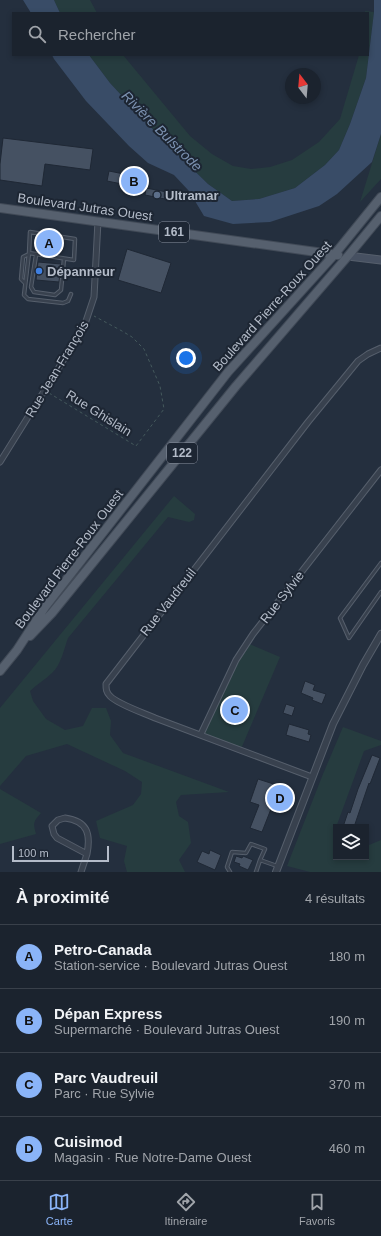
<!DOCTYPE html>
<html lang="fr">
<head>
<meta charset="utf-8">
<style>
  :root { --surface:#1b232e; --page:#282f3a; --text:#f1f3f6; --muted:#a0a4aa; --line:#39404a; --accent:#8ab4f8 }
  body { margin:0; font-family:Arial,sans-serif; background:var(--page); color:var(--text) }
  .controls { position:absolute; right:12px; bottom:12px; display:grid; overflow:hidden; border-radius:0px; box-shadow:0 2px 6px #0003 }
  .controls button { width:36px; height:36px; display:grid; place-items:center; padding:0; border:0; border-bottom:1px solid var(--line); background:var(--surface); color:var(--text); font:20px sans-serif }
  .compass { position:absolute; left:285px; top:68px; width:36px; height:36px; border-radius:50%; background:var(--surface); box-shadow:0 2px 6px #0003; rotate:344deg }
  .scale { position:absolute; left:12px; bottom:10px; width:97px; box-sizing:border-box; padding-left:4px; border:2px solid #b4bcc9; border-top:0; font-size:11px; line-height:14px; white-space:nowrap; color:#b4bcc9; -webkit-text-stroke:3px #1d2633; paint-order:stroke }
  .you { position:absolute; left:186px; top:358px; width:14px; height:14px; margin:-10px; border:3px solid #fff; border-radius:50%; background:#1a73e8; box-shadow:0 0 0 6px #1a73e833 }
  .badge { display:grid; place-items:center; width:26px; height:26px; border-radius:50%; background:var(--accent); color:#111; font-size:13px; font-weight:700 }
  .pin { position:absolute; translate:-50% -50%; border:2px solid #fff; box-shadow:0 1px 4px #0006 }
  .list { margin:0; padding:0; list-style:none }
  h2 { display:flex; justify-content:space-between; align-items:center; height:52px; margin:0; padding:0 16px; font-size:17px }
  h2 small { font-size:13px; font-weight:400; color:var(--muted) }
  .list li { display:grid; grid-template-columns:26px 1fr auto; gap:12px; align-items:center; box-sizing:border-box; height:64px; padding:0 16px; border-top:1px solid var(--line) }
  .list b { display:block; font-size:15px; white-space:nowrap }
  .list p { margin:0; font-size:13px; white-space:nowrap; color:var(--muted) }
  .list em { font-size:13px; font-style:normal; color:var(--muted) }
  .icon { flex:none; width:22px; height:22px; fill:none; stroke:currentColor; stroke-width:2; stroke-linecap:round; stroke-linejoin:round }
  .map { position:relative; flex:none; width:381px; height:872px; overflow:hidden }
  .search { position:absolute; background:var(--surface); box-shadow:0 2px 6px #0003; left:12px; right:12px; top:12px; height:44px; display:flex; align-items:center; gap:10px; box-sizing:border-box; padding:0 14px; border-radius:0px; color:var(--muted); font-size:15px }
  .sheet { height:308px; background:var(--surface) }
  nav { display:flex; justify-content:space-around; align-items:center; box-sizing:border-box; height:56px; border-top:1px solid var(--line); background:var(--surface); font-size:11px; color:var(--muted) }
  nav a { display:grid; justify-items:center; gap:2px }
  nav .on { color:var(--accent) }
  .map>svg:first-child { display:block }
</style>
</head>
<body>
<div class="map">
<svg width="381" height="872" viewBox="0 0 381 872">
  <rect width="100%" height="100%" fill="#242f3e"/>
  <path fill="#263c3f" d="M54 0H90L97 13H60Z
    M365 11 374 12 366 78 350 124 339 150 325 165 295 188 259 199 232 201 208 184 162 139 110 83 89 55H123L190 136 212 154 233 166 251 169 270 167 292 160 319 142 340 119 359 55H368V13H365Z
    M381 134V179L360 202Z
    M174 496 195 514 194 520 189 522 168 517 68 638C64 649 61 665 52 673 45 680 37 684 30 691L33 701 46 719 65 730 83 726 92 708H106L111 721 110 735 123 753 229 792 181 795 176 802 179 816 188 822 191 843 179 860 185 872H127L124 861 127 846 100 838 96 821 133 805 141 794 142 782 125 771 67 744 26 756 0 786V708Z
    M247 643 280 657 241 749 201 734Z
    M343 727 381 741V745L364 751 334 833 336 834V857H366V844L369 845 381 840V872H310L287 866 323 774Z
    M0 789 41 813C33 822 33 823 36 834L0 844Z"/>
  <path fill="#394c67" d="M23 0H54L60 13H31Z
    M374 0H381V134L372 162 337 194 319 206 270 222 233 224 204 216 189 191 174 175 148 163 129 146 86 101 54 59 52 55H89L110 83 162 139 208 184 232 201 259 199 295 188 325 165 339 150 350 124 366 78 374 12Z"/>
  <path fill="#455162" stroke="#1f2835" d="M3 138 93 149 90 170 45 164 42 186 0 180V164Z
    M109 171 144 178 142 188 107 181Z
    M146 188 167 192 165 199 145 195Z
    M127 249 171 263 161 293 118 280Z
    M38 262 61 264 59 282 36 280Z
    M305 681 315 685 313 690 326 694 322 704 312 700 313 698 301 693Z
    M286 704 295 707 292 716 283 713Z
    M289 724 309 730 308 734 311 735 309 742 286 735Z
    M372 755 380 758 370 784 369 783 354 827H343L348 812 350 813 358 789Z
    M258 779 286 788 278 811 271 809 262 832 250 828 259 805 250 802Z
    M210 850 221 855 215 870 197 862 202 851 209 854Z
    M236 856 242 858 243 856 253 860 248 870 239 866 240 864 234 862Z"/>
  <g fill="none" stroke-linecap="round" stroke-linejoin="round">
    <defs>
      <path id="service" d="M30 232 75 239 74 260 29 253Z
        M29 253 24 295 28 299 63 303 68 301 71 294
        M36 255 31 287 34 292 55 295 61 290 64 259
        M25 283 21 279 23 257 29 254
        M381 563 340 618 349 638 381 592
        M230 872 227 867 232 852 246 853 251 844 265 849 260 860 277 866
        M256 872 260 860"/>
      <path id="minor" d="M0 462 84 327 94 297 98 221
        M201 734 236 660 253 634 381 470
        M312 777 155 718C144 713 117 704 110 696 106 692 106 689 106 684L308 422 358 361 368 354 381 348
        M65 818C87 821 91 833 87 854L57 838 54 834 52 826 58 820Z
        M81 872 87 854"/>
      <path id="tertiary" d="M276 872 333 724 363 665 381 634"/>
      <path id="secondary" d="M348 256 381 260"/>
      <path id="primary" d="M0 208 338 255
        M30 636 52 613 236 386 348 256 381 216
        M0 671 17 650 45 607 228 372 334 255 381 197"/>
    </defs>
    <use href="#service" stroke="#565f6c" stroke-width="4.5"/>
    <use href="#minor" stroke="#565f6c" stroke-width="7"/>
    <use href="#tertiary" stroke="#565f6c" stroke-width="8"/>
    <use href="#secondary" stroke="#565f6c" stroke-width="9"/>
    <use href="#primary" stroke="#414a57" stroke-width="10"/>
    <path stroke="#44595c" stroke-width="1" stroke-dasharray="3 3" stroke-linecap="butt" d="M49 393 136 446 164 409 160 386 144 349 132 337 122 331 94 316"/>
    <use href="#service" stroke="#38414e" stroke-width="2.5"/>
    <use href="#minor" stroke="#38414e" stroke-width="5"/>
    <use href="#tertiary" stroke="#38414e" stroke-width="6"/>
    <use href="#secondary" stroke="#465061" stroke-width="7"/>
    <use href="#primary" stroke="#56606e" stroke-width="8"/>
  </g>
  <circle fill="#5c6f8a" stroke="#1d2633" stroke-width="1.5" cx="157" cy="195" r="4"/>
  <circle fill="#3f7fe0" stroke="#1d2633" stroke-width="1.5" cx="39" cy="271" r="4"/>
  <g text-anchor="middle" dominant-baseline="central" stroke-width="4" stroke-linejoin="round" paint-order="stroke">
    <g fill="#1d2633" stroke="#878f9c" stroke-width="1">
      <rect x="159" y="222" width="30" height="20" rx="3"/>
      <rect x="167" y="443" width="30" height="20" rx="3"/>
    </g>
    <g font-size="12" font-weight="bold" fill="#b4bcc9">
      <text x="174" y="232">161</text>
      <text x="182" y="453">122</text>
    </g>
    <g font-size="13" font-weight="bold" fill="#b4bcc9" stroke="#1d2633" text-anchor="start">
      <text x="165" y="195">Ultramar</text>
      <text x="47" y="271">Dépanneur</text>
    </g>
    <g font-size="13" fill="#b4bcc9" stroke="#1d2633">
      <text transform="translate(85 207) rotate(8)">Boulevard Jutras Ouest</text>
      <text transform="translate(272 306) rotate(-48)">Boulevard Pierre-Roux Ouest</text>
      <text transform="translate(57 369) rotate(-59)">Rue Jean-François</text>
      <text transform="translate(99 413) rotate(32)">Rue Ghislain</text>
      <text transform="translate(69 559) rotate(-53)">Boulevard Pierre-Roux Ouest</text>
      <text transform="translate(282 597) rotate(-52)">Rue Sylvie</text>
      <text transform="translate(168 602) rotate(-52)">Rue Vaudreuil</text>
    </g>
    <g font-size="14" font-style="italic" fill="#7c92b1" stroke="#1d2633">
      <text transform="translate(162 131) rotate(45)">Rivière Bulstrode</text>
    </g>
  </g>
</svg>
<div class="controls">
<button><svg class="icon" aria-label="layers" viewBox="0 0 24 24"><path d="M12 4l9 5-9 5-9-5zM3 14l9 5 9-5"/></svg></button>
</div>
<svg class="compass" viewBox="-18 -18 36 36"><path d="M0-13l5 13h-10z" fill="#e53935"/><path d="M0 13l5-13h-10z" fill="#a0a4aa"/></svg>
<div class="scale">100 m</div>
<div class="you"></div>
<div class="pin badge" style="left:49px;top:243px">A</div>
<div class="pin badge" style="left:134px;top:181px">B</div>
<div class="pin badge" style="left:235px;top:710px">C</div>
<div class="pin badge" style="left:280px;top:798px">D</div>
<div class="search"><svg class="icon" aria-label="search" viewBox="0 0 24 24"><circle cx="10" cy="10" r="6"/><path d="M15 15l6 6"/></svg>Rechercher</div>
</div>
<section class="sheet">
<h2>À proximité<small>4 résultats</small></h2>
<ul class="list">
<li><span class="badge">A</span><div><b>Petro-Canada</b><p>Station-service · Boulevard Jutras Ouest</p></div><em>180 m</em></li>
<li><span class="badge">B</span><div><b>Dépan Express</b><p>Supermarché · Boulevard Jutras Ouest</p></div><em>190 m</em></li>
<li><span class="badge">C</span><div><b>Parc Vaudreuil</b><p>Parc · Rue Sylvie</p></div><em>370 m</em></li>
<li><span class="badge">D</span><div><b>Cuisimod</b><p>Magasin · Rue Notre-Dame Ouest</p></div><em>460 m</em></li>
</ul>
</section>
<nav>
<a class="on"><svg class="icon" aria-label="map" viewBox="0 0 24 24"><path d="M3 6l6-2 6 2 6-2v14l-6 2-6-2-6 2zM9 4v14M15 6v14"/></svg>Carte</a>
<a><svg class="icon" aria-label="directions" viewBox="0 0 24 24"><path d="M12 3l9 9-9 9-9-9zM9 14v-3h6M13 9l2 2-2 2"/></svg>Itinéraire</a>
<a><svg class="icon" aria-label="saved" viewBox="0 0 24 24"><path d="M7 4h10v16l-5-4-5 4z"/></svg>Favoris</a>
</nav>
</body>
</html>
